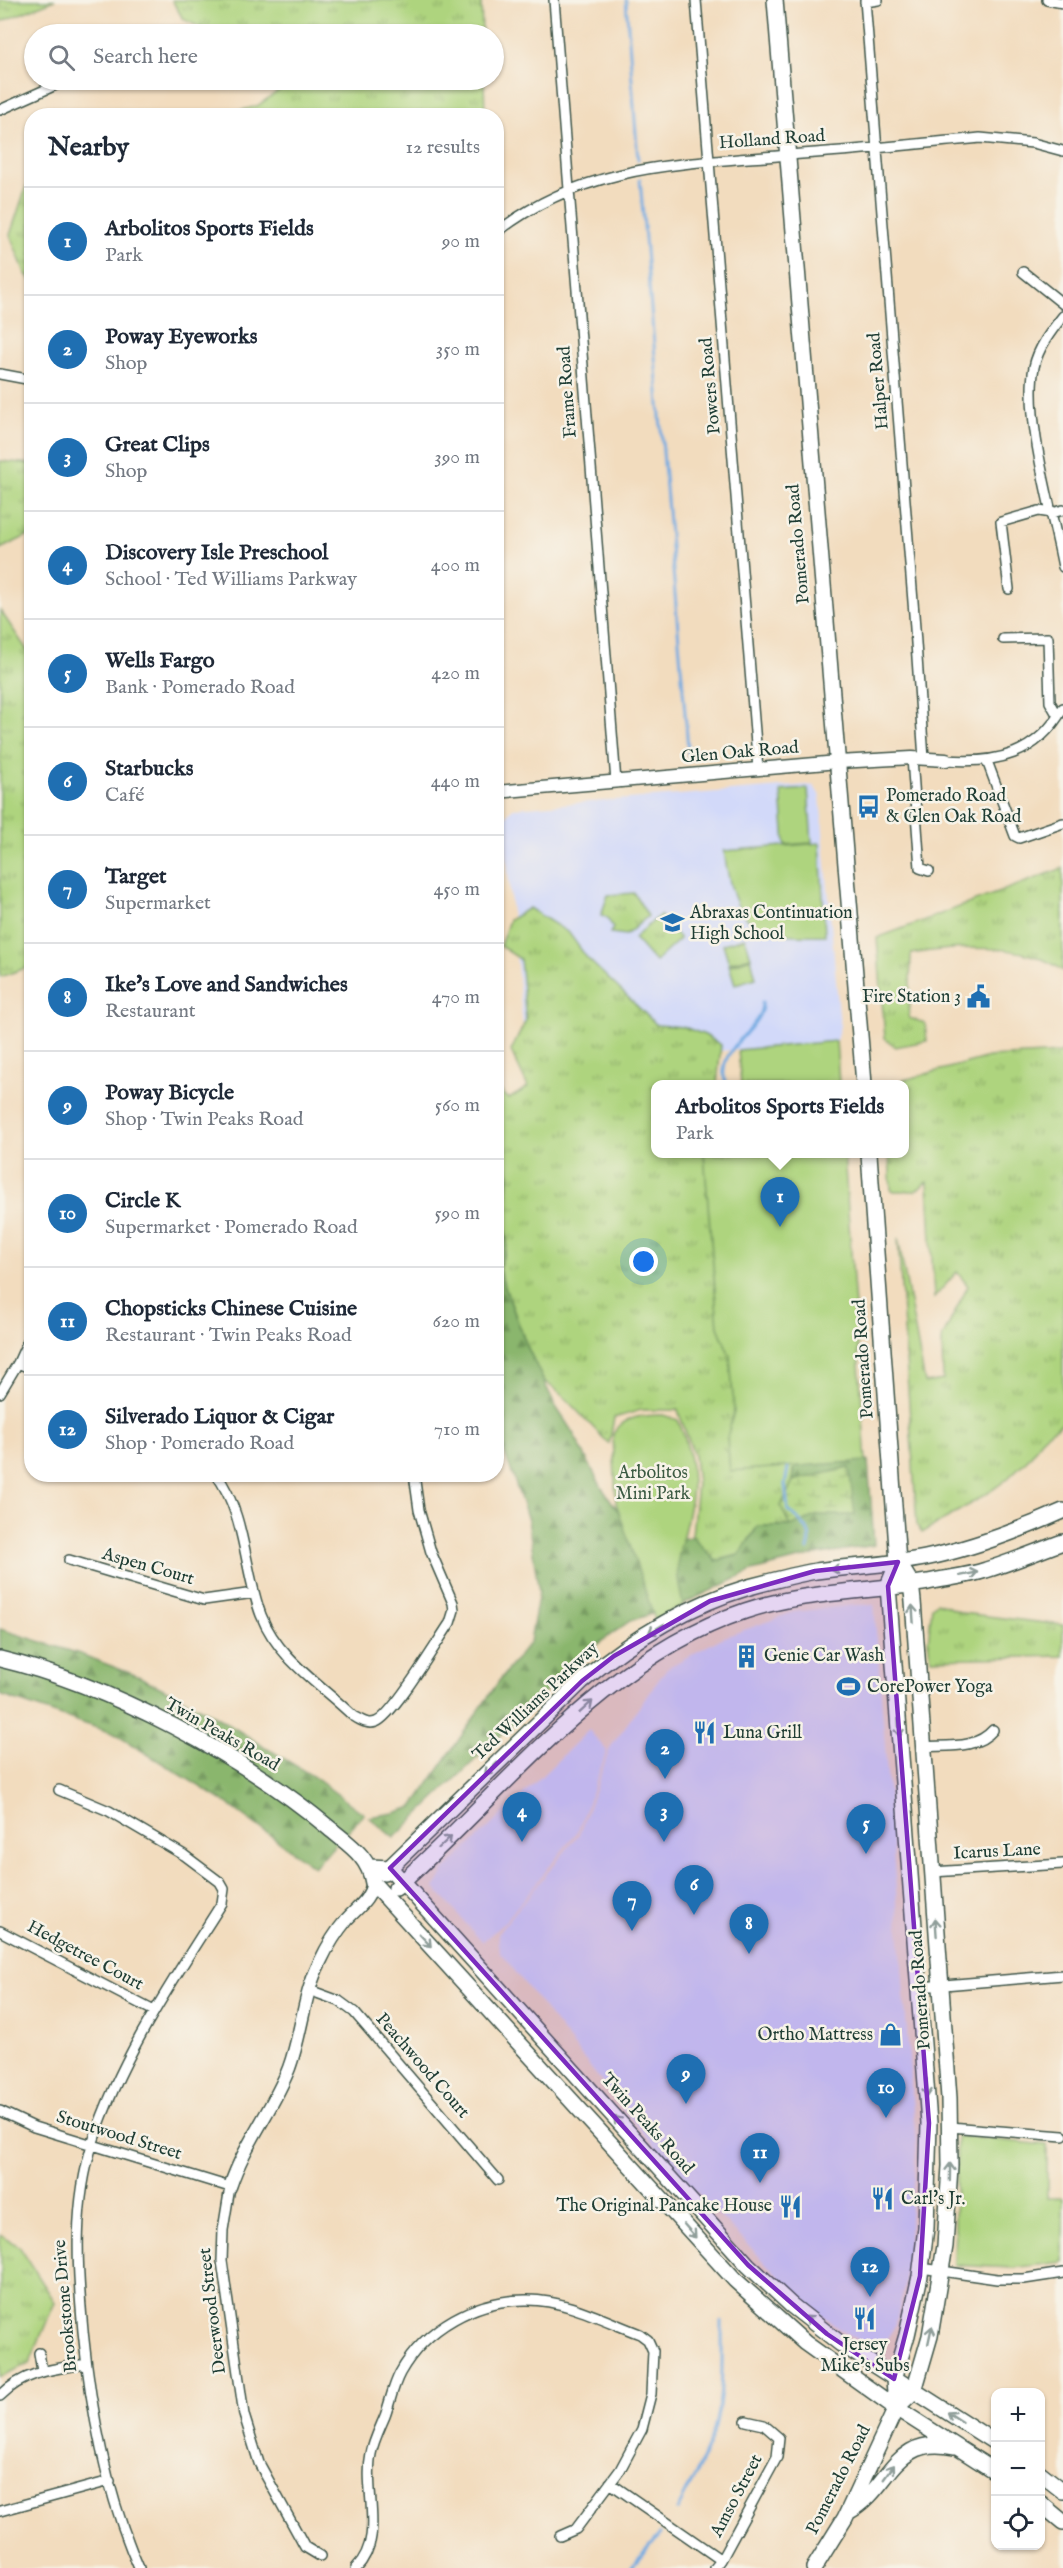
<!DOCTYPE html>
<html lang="en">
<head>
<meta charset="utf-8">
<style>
  :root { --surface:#fff; --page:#f6f6f7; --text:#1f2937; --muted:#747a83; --line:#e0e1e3; --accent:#1f6fb2 }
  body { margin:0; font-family:"IM FELL English",serif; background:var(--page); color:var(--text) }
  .controls { position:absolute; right:18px; bottom:18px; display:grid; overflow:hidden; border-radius:12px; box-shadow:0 2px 4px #0004 }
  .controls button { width:54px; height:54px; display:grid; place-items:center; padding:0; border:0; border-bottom:2px solid var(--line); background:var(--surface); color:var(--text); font:30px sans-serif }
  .you { position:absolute; left:644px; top:1262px; width:21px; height:21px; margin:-15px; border:4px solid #fff; border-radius:50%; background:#1a73e8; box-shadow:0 0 0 9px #1a73e833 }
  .badge { display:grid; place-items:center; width:39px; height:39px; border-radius:50%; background:var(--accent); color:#fff; font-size:20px; font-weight:700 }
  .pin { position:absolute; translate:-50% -50px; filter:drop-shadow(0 2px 3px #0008) }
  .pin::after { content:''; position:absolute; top:32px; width:21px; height:18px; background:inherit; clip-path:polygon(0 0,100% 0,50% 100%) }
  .popup { position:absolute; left:651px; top:1080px; width:258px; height:78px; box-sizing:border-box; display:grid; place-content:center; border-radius:12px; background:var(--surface); filter:drop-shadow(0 2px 4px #0005); font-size:20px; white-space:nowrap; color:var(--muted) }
  .popup b { font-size:22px; color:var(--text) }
  .popup::after { content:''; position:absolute; left:50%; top:100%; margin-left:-12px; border:12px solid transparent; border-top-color:var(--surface) }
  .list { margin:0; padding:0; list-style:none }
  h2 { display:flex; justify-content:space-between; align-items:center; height:78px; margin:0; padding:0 24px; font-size:26px }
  h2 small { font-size:20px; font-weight:400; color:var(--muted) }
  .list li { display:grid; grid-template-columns:39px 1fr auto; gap:18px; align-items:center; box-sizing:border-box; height:108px; padding:0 24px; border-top:2px solid var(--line) }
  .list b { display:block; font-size:22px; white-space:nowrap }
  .list p { margin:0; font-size:20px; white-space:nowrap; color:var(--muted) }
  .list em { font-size:20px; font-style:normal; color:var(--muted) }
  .icon { flex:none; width:33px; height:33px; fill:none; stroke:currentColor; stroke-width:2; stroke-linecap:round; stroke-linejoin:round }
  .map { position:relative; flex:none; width:1063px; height:2568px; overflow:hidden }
  .search { position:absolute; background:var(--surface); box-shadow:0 2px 4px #0004; left:24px; top:24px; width:480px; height:66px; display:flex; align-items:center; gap:15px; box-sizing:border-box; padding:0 21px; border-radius:33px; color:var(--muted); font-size:22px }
  .panel { position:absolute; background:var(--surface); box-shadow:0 2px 4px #0004; left:24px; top:108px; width:480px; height:1374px; border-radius:24px }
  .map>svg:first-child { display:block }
</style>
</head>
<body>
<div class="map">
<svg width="1063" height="2568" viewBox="0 0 1063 2568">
  <defs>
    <pattern id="grass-tufts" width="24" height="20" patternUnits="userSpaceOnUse" patternTransform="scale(1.5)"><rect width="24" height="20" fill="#aed47e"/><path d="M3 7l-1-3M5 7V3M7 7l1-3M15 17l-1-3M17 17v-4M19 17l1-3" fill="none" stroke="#8dad68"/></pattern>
    <pattern id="forest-firs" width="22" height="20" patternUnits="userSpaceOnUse" patternTransform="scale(1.5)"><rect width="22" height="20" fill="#8ab66d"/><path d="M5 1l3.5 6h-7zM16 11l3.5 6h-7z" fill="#70955a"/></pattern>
    <pattern id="wetland-marsh" width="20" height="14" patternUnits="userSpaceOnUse" patternTransform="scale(1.5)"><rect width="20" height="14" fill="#aed47e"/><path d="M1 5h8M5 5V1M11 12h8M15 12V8" fill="none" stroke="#8dad68"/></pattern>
  </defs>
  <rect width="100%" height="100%" fill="#f7f3e8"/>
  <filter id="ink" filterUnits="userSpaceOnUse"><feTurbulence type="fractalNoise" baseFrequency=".0167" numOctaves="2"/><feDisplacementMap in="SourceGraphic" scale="12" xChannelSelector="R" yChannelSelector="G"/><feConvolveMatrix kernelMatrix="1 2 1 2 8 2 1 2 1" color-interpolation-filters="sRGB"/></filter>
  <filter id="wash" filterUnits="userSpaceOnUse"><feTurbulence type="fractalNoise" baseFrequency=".008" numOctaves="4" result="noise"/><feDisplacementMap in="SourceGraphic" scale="24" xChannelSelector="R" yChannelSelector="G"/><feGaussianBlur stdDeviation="1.35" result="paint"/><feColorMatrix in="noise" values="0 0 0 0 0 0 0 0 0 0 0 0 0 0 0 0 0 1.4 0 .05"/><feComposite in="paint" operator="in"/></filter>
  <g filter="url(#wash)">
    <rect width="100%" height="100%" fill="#f2dcbe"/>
    <path fill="#d2d9f9" d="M807 785 814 786 820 796 840 1026 836 1041 527 1068 503 820 510 811 513 808Z
      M857 1605H874L916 2149 905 2282 896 2324 879 2351 839 2329 801 2299 698 2194 626 2113 500 1952 498 1933 579 1834 610 1748 667 1668 722 1638 794 1612Z
      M589 1730 607 1751 578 1831 505 1922 482 1942 435 1888 444 1871Z"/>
    <path fill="url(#grass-tufts)" stroke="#668859" stroke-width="1.5" d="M0 0H55L0 22Z
      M172 0H481L482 34H214L183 19Z
      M294 80H484L485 115H225L257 106Z
      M31 183V280L25 273 10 235 26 187Z
      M0 461 32 464 31 534 0 549Z
      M0 610 31 656V966L0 977Z
      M1063 868V971C1026 942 955 946 911 954L909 1018 925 1023 927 1041 895 1047 885 1038 877 938Z
      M634 893 648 916 626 935 610 933 613 928 607 917 601 915 608 895Z
      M529 908 569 933 587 958 657 1025 684 1027 705 1035 721 1045 717 1084H656V1154H726L783 1458 795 1466 793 1481 781 1506 790 1526H758L739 1555 716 1561 692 1536 697 1483 694 1456 678 1410H641L614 1418 609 1444 564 1397 542 1379 527 1346 498 1269 507 1246 504 1219 509 1173 497 1144 496 1086 509 1099 528 1087 511 1051 526 1020 520 959 500 946 509 920Z
      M660 915 680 939 655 962 634 938Z
      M1063 1050V1422L1043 1437 1030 1457 1006 1480 985 1495 922 1533 917 1525 898 1238 925 1383 943 1380 942 1338 968 1286 957 1272 934 1298 928 1182 915 1191H891L889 1154H904V1084H898L904 1080 989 1057 1061 1053Z
      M937 1602 962 1613 1063 1625V1656L931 1659 928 1642 932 1606Z
      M0 2235 19 2246 55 2302 29 2364 0 2377Z"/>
    <path fill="url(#forest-firs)" stroke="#547a50" stroke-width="1.5" d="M497 1144 509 1173 504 1219 507 1246 498 1269 527 1346 556 1407 572 1431 602 1488 629 1526 639 1552 692 1536 716 1561 739 1555 758 1526H790L818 1515H854L849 1468 793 1481 795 1466 868 1460 874 1545 815 1555 752 1571 687 1602 630 1621 588 1651 394 1838 369 1817 394 1813 413 1807 499 1681 530 1642 539 1592 528 1520 504 1450 497 1446Z
      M0 1629 80 1654 140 1677 210 1713 314 1777 364 1814 314 1867 225 1802 115 1734 0 1695Z"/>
    <path fill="url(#wetland-marsh)" stroke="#668859" stroke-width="1.5" d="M849 1468 855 1515H818L790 1526 781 1506 793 1481Z"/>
    <path fill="#aed47e" stroke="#668859" stroke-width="1.5" d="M808 789 812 843 785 845 781 791Z
      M820 843 825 935C749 938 735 925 724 851Z
      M745 938 751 957 729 963 723 944Z
      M751 958 756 978 735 984 729 965Z
      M836 1041 839 1084H741L738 1050Z
      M704 1154H844L866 1461 730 1471 727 1438 734 1411 730 1356 718 1327Z
      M663 1415 678 1420C686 1438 692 1462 692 1483 692 1509 682 1534 678 1560 676 1575 680 1590 683 1605L655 1620 616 1503 613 1434C623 1416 644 1415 663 1415Z
      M957 2136 1047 2145V2198H1063V2262L1012 2268 954 2265Z"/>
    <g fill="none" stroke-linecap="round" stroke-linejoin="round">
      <path stroke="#72aae1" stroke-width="3" d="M626 0 638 160
        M640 179 689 760
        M726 1084C712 1049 764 1030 762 1002
        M788 1468 785 1484 788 1510C801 1523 815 1529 808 1549
        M677 2510C690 2485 704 2460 713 2433 724 2397 722 2358 722 2321
        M631 2568 660 2534"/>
    </g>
  </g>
  <g filter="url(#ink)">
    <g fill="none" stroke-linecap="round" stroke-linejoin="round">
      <defs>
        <path id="minor" d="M554 0 616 782
          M696 0 758 769
          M865 0 914 614 924 759
          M1047 0 1063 3
          M865 2 878 0
          M0 110 67 80
          M496 233C584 163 683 164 789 155 853 151 916 144 980 138L1033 143 1063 151
          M1023 272 1063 304
          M1063 316C1051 331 1038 348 1034 367 1024 420 1053 513 1063 567
          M0 374 32 380
          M1009 589 1001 522 1039 511 1052 513 1063 510
          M1003 639 1048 638 1050 702 1058 716
          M912 758 920 868 929 871
          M946 760C996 764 1037 755 1063 708
          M987 761 1015 836 1019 838 1063 823
          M18 1363 32 1369
          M0 1393 18 1363 32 1332
          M216 1474C246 1515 244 1570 261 1615 278 1659 321 1685 353 1716 361 1720 367 1725 376 1722 393 1716 437 1642 450 1623L454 1610 453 1603 431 1552 419 1510 414 1474
          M69 1560 204 1600 254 1593
          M922 1747C946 1745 976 1750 993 1730
          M59 1790 109 1811 184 1855 220 1882 224 1889 222 1903C174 1979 121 2056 93 2142 73 2204 77 2267 83 2331 91 2412 106 2494 139 2568
          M932 1872 1063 1864
          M0 1931 154 2011
          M920 1987 1063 1975
          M309 1990 339 2001 354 2012 498 2180
          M0 2111 34 2127 230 2187 223 2230 222 2261 244 2415 259 2463 305 2547 320 2556
          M950 2127 1063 2136
          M921 2268 997 2279H1024L1063 2273
          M39 2353 42 2371
          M0 2396C25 2371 53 2369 86 2364
          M610 2483 721 2560
          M0 2511 110 2481
          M356 2568C386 2537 363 2492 371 2454 373 2442 380 2428 385 2416 390 2402 393 2386 400 2373 425 2328 476 2299 528 2300 566 2300 605 2321 640 2334L648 2340 653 2351 651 2394 642 2429 620 2470 576 2529 560 2536
          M715 2568 721 2560 777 2457 779 2438 764 2425 746 2421"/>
        <path id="tertiary" d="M496 792 838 762 912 758 946 760
          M230 2187C244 2144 273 2109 289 2068 302 2033 303 1995 320 1962 327 1947 336 1932 347 1919 359 1906 369 1901 373 1883"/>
        <path id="primary" d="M775 0 864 1084
          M0 1659C110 1685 243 1756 329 1828 349 1845 369 1856 373 1883L735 2280 805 2343 896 2408 996 2472
          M370 1867 390 1868 748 2265 791 2305 841 2344 996 2443
          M384 1873 582 1681C631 1640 688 1605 749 1587 771 1581 793 1575 816 1571 852 1566 889 1565 925 1558 973 1548 1018 1531 1063 1511
          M396 1888C505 1791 602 1659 745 1611 805 1591 867 1592 928 1582 947 1578 968 1576 986 1570 1012 1562 1038 1551 1063 1542
          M896 2408 894 2379 907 2335 920 2276 926 2228 929 2123 888 1586 898 1562
          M1040 2473 1063 2491
          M1040 2503 1063 2522
          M848 2512C892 2488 892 2434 954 2447
          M814 2568 845 2518 896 2408 914 2391 930 2336 945 2246 950 2166 949 2098 913 1601 911 1583 898 1562 869 1154"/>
      </defs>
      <use href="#minor" stroke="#3f5549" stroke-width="12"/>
      <use href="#tertiary" stroke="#3f5549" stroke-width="15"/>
      <use href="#primary" stroke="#3f5549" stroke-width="18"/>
      <use href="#minor" stroke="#fff" stroke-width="9"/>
      <use href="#tertiary" stroke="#fff" stroke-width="12"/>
      <use href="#primary" stroke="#fff" stroke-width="15"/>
    </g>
    <defs><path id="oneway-shaft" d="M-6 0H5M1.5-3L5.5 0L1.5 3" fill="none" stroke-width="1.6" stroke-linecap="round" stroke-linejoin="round" transform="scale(1.5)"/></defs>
    <g stroke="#8f9e9a">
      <use href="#oneway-shaft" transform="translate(840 1569) rotate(174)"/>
      <use href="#oneway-shaft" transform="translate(969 1574) rotate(-11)"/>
      <use href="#oneway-shaft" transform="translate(913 1614) rotate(-94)"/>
      <use href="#oneway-shaft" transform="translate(656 1629) rotate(149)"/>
      <use href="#oneway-shaft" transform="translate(586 1707) rotate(-42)"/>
      <use href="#oneway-shaft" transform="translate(899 1728) rotate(86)"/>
      <use href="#oneway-shaft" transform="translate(491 1769) rotate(135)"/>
      <use href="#oneway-shaft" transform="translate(445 1842) rotate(-44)"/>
      <use href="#oneway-shaft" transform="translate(936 1927) rotate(-94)"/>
      <use href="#oneway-shaft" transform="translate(425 1940) rotate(47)"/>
      <use href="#oneway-shaft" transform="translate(927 2088) rotate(87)"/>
      <use href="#oneway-shaft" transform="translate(620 2123) rotate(-132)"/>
      <use href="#oneway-shaft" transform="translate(950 2172) rotate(-89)"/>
      <use href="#oneway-shaft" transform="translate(690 2231) rotate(49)"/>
      <use href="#oneway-shaft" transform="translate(812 2322) rotate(-141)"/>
      <use href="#oneway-shaft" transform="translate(930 2335) rotate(-78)"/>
      <use href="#oneway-shaft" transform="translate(955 2417) rotate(-147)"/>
      <use href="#oneway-shaft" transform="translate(889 2472) rotate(-54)"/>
    </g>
  </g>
  <path fill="#7b2cbf" fill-opacity="0.2" stroke="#7b2cbf" stroke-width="4.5" stroke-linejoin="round" d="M898 1562 888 1586 929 2123 920 2276 894 2379 827 2334 748 2265 390 1868 582 1681 614 1656 710 1601 815 1571Z"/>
  <defs>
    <symbol id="bus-bare" viewBox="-9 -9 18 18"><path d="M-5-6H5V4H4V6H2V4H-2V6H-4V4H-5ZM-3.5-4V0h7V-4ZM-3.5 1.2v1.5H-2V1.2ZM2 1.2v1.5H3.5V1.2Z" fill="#1f6fb2" stroke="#f7f3e8" stroke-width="2.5" paint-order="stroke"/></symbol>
    <symbol id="school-bare" viewBox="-9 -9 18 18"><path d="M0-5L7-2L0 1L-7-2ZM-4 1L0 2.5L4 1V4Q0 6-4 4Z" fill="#1f6fb2" stroke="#f7f3e8" stroke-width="2.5" paint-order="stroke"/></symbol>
    <symbol id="civic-bare" viewBox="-9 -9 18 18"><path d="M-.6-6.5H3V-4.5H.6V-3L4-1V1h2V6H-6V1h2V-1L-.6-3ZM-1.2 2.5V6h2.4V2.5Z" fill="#1f6fb2" stroke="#f7f3e8" stroke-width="2.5" paint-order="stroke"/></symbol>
    <symbol id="building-bare" viewBox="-9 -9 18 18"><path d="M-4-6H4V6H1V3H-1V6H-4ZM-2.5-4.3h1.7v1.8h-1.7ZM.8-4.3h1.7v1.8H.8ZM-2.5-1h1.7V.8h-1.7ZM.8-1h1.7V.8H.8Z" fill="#1f6fb2" stroke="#f7f3e8" stroke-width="2.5" paint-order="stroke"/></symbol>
    <symbol id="stadium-bare" viewBox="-9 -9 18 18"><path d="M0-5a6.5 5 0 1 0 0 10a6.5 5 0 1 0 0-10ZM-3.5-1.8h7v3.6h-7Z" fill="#1f6fb2" stroke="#f7f3e8" stroke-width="2.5" paint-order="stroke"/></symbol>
    <symbol id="restaurant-bare" viewBox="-9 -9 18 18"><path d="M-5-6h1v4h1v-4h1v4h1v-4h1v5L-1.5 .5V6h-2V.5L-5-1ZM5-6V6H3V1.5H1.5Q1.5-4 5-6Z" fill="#1f6fb2" stroke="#f7f3e8" stroke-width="2.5" paint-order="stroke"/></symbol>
    <symbol id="shop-bare" viewBox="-9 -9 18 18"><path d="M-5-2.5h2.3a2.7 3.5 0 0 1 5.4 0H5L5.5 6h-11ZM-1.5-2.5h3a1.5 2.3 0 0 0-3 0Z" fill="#1f6fb2" stroke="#f7f3e8" stroke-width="2.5" paint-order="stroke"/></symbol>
  </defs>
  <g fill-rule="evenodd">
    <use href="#bus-bare" x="852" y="790" width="33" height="33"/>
    <use href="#school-bare" x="656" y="906" width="33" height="33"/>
    <use href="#civic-bare" x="962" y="980" width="33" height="33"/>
    <use href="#building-bare" x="730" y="1640" width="33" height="33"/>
    <use href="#stadium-bare" x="832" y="1670" width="33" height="33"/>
    <use href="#restaurant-bare" x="688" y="1716" width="33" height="33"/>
    <use href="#shop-bare" x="874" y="2018" width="33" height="33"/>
    <use href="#restaurant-bare" x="866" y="2182" width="33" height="33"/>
    <use href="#restaurant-bare" x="774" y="2190" width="33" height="33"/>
    <use href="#restaurant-bare" x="848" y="2302" width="33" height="33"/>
  </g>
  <g text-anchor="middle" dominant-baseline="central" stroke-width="5" stroke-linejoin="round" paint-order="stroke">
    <g font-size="18" fill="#1f3d34" stroke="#f7f3e8">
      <text transform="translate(772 140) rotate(-4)">Holland Road</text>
      <text transform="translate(879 381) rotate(-95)">Halper Road</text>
      <text transform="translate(711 386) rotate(-95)">Powers Road</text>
      <text transform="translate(568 392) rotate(-94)">Frame Road</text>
      <text transform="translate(799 544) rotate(-95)">Pomerado Road</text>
      <text transform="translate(740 753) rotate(-5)">Glen Oak Road</text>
      <text transform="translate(864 1359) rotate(-94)">Pomerado Road</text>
      <text transform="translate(148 1567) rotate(16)">Aspen Court</text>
      <text transform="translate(536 1702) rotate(-43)">Ted Williams Parkway</text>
      <text transform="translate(222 1735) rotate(30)">Twin Peaks Road</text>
      <text transform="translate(997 1852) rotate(-3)">Icarus Lane</text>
      <text transform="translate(85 1956) rotate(28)">Hedgetree Court</text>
      <text transform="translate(921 1990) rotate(-94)">Pomerado Road</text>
      <text transform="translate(422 2066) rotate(49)">Peachwood Court</text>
      <text transform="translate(647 2124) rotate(48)">Twin Peaks Road</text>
      <text transform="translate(119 2136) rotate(17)">Stoutwood Street</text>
      <text transform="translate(66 2306) rotate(-95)">Brookstone Drive</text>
      <text transform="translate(213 2311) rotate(-97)">Deerwood Street</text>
      <text transform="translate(839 2480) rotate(-63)">Pomerado Road</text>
      <text transform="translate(737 2496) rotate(-62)">Amso Street</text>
    </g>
    <g font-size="18" fill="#1f3d34" stroke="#f7f3e8" text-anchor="start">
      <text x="886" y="796">Pomerado Road<tspan x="886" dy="21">&amp; Glen Oak Road</tspan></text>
      <text x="690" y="913">Abraxas Continuation<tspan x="690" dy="21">High School</tspan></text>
      <text x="961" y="997" text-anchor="end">Fire Station 3</text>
      <text x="764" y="1656">Genie Car Wash</text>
      <text x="867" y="1687">CorePower Yoga</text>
      <text x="723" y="1733">Luna Grill</text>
      <text x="873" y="2035" text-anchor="end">Ortho Mattress</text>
      <text x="901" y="2199">Carl's Jr.</text>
      <text x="772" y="2206" text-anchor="end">The Original Pancake House</text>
      <text x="865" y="2345" text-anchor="middle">Jersey<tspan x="865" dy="21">Mike's Subs</tspan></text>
    </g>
    <g font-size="18" fill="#3c5b43" stroke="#f7f3e8">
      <text x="653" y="1473">Arbolitos<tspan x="653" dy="21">Mini Park</tspan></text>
    </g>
  </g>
</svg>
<div class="controls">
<button>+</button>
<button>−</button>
<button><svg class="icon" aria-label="locate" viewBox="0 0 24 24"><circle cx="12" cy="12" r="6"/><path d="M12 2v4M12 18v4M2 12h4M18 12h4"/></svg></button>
</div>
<div class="you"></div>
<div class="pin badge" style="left:780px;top:1227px">1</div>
<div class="popup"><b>Arbolitos Sports Fields</b>Park</div>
<div class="pin badge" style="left:665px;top:1779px">2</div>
<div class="pin badge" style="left:664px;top:1842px">3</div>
<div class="pin badge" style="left:522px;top:1842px">4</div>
<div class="pin badge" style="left:866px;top:1854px">5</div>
<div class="pin badge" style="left:694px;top:1915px">6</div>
<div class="pin badge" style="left:632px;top:1931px">7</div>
<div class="pin badge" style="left:749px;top:1954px">8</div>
<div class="pin badge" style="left:686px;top:2104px">9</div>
<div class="pin badge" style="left:886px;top:2118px">10</div>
<div class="pin badge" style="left:760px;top:2183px">11</div>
<div class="pin badge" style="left:870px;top:2297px">12</div>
<div class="search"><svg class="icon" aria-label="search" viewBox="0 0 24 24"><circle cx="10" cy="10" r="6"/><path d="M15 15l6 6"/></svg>Search here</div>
<section class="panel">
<h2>Nearby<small>12 results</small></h2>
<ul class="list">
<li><span class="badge">1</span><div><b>Arbolitos Sports Fields</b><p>Park</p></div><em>90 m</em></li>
<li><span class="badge">2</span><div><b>Poway Eyeworks</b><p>Shop</p></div><em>350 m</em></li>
<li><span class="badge">3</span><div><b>Great Clips</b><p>Shop</p></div><em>390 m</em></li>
<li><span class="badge">4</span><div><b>Discovery Isle Preschool</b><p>School · Ted Williams Parkway</p></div><em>400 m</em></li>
<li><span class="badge">5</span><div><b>Wells Fargo</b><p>Bank · Pomerado Road</p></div><em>420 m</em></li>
<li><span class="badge">6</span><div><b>Starbucks</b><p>Café</p></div><em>440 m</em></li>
<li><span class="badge">7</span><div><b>Target</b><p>Supermarket</p></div><em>450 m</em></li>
<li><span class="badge">8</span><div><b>Ike's Love and Sandwiches</b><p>Restaurant</p></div><em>470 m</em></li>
<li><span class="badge">9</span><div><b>Poway Bicycle</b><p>Shop · Twin Peaks Road</p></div><em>560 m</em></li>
<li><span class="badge">10</span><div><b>Circle K</b><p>Supermarket · Pomerado Road</p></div><em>590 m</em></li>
<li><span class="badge">11</span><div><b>Chopsticks Chinese Cuisine</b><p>Restaurant · Twin Peaks Road</p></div><em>620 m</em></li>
<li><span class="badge">12</span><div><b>Silverado Liquor &amp; Cigar</b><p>Shop · Pomerado Road</p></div><em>710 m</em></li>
</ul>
</section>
</div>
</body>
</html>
